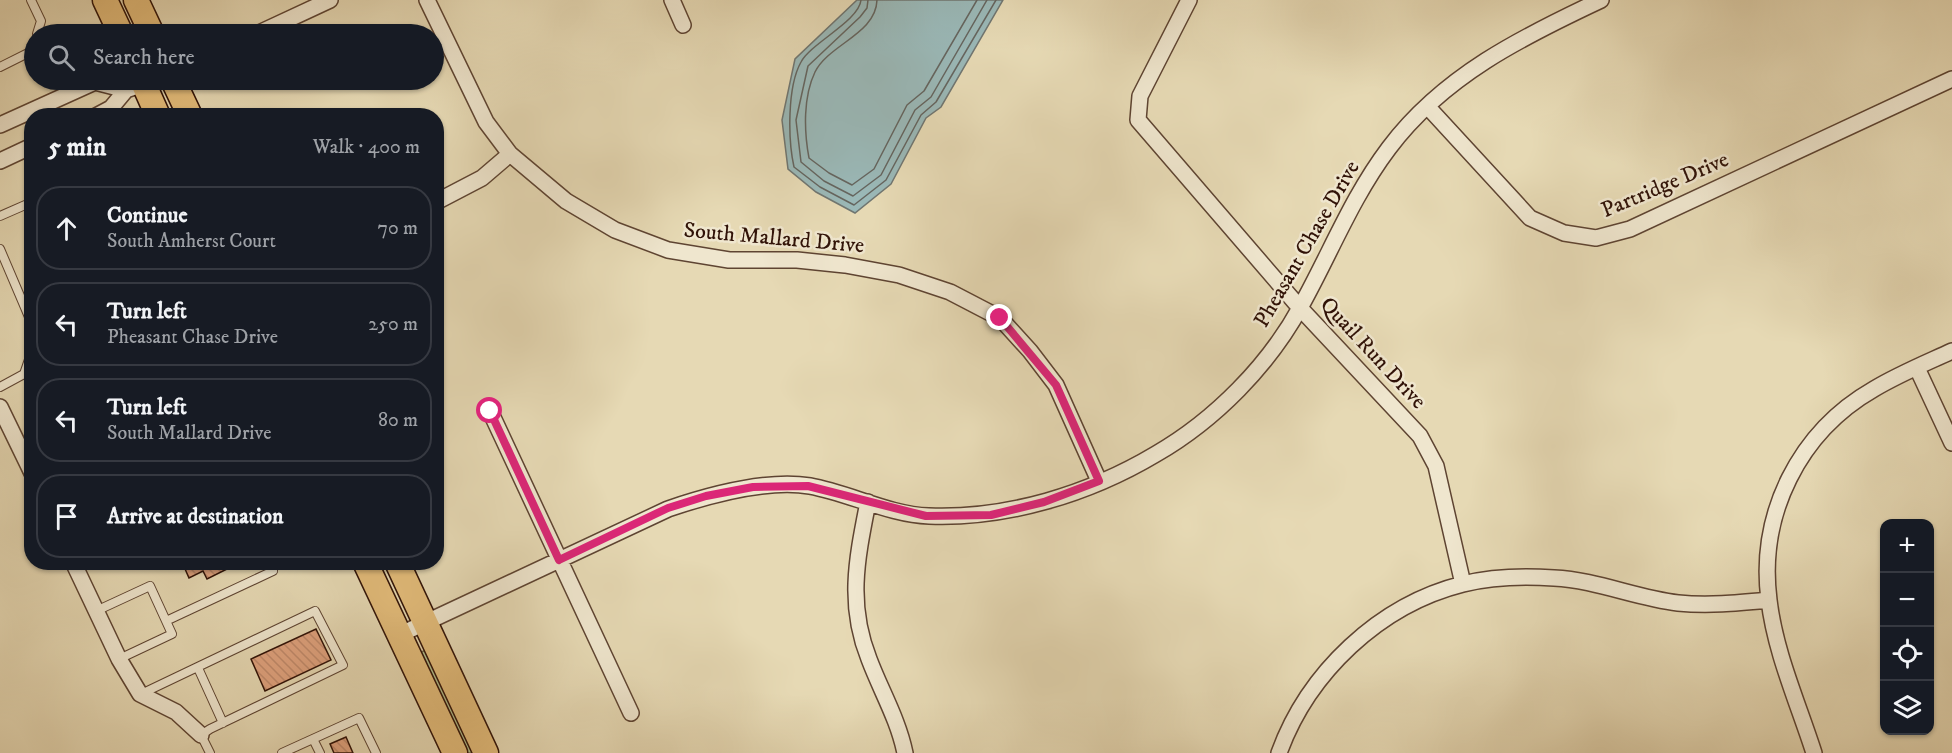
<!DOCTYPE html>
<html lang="en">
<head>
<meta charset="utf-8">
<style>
  :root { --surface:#171b24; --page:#20242c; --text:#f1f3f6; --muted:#9ea1a6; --line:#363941 }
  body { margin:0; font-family:"IM FELL DW Pica",serif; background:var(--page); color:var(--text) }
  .controls { position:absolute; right:18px; bottom:18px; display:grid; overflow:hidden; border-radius:12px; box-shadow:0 2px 4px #0004 }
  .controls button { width:54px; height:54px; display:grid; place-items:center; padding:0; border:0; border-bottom:2px solid var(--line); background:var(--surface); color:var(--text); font:30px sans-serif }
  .stop { position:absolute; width:18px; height:18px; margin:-14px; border:4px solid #db2777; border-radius:50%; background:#fff }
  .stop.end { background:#db2777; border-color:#fff; box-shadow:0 2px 6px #0008 }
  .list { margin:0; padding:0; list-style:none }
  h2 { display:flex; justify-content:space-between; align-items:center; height:78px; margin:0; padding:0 24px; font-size:26px }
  h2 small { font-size:20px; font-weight:400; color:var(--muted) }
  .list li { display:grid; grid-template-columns:39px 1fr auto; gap:18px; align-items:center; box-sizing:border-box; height:84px; margin:0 12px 12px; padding:0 12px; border:2px solid var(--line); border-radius:24px }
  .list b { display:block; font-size:22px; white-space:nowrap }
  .list p { margin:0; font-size:20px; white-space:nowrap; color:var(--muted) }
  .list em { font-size:20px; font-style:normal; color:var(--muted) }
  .icon { flex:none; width:33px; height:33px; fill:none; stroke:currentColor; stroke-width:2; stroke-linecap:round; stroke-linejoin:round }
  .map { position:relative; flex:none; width:1952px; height:753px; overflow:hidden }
  .search { position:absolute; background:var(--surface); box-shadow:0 2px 4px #0004; left:24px; top:24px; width:420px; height:66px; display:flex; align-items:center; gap:15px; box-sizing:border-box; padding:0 21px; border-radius:33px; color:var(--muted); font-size:22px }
  .panel { position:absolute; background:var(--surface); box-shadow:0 2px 4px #0004; left:24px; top:108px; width:420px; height:462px; border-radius:24px }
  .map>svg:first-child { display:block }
</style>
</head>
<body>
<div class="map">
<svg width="1952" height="753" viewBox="0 0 1952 753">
  <defs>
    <pattern id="building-back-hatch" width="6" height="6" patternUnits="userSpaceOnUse" patternTransform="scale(1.5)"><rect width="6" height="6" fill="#dfa27e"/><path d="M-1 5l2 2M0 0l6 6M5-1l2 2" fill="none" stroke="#c08a6b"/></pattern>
  </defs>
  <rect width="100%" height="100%" fill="#e6d9b4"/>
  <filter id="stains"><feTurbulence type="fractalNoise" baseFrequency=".00333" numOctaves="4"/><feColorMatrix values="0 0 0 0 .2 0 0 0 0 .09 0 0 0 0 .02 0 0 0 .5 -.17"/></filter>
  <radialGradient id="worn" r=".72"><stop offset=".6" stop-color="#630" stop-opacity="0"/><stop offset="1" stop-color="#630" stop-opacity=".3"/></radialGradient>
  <path fill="#b0c090" stroke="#70694c" stroke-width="1.5" d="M427 650 474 753H466L422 660 421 652Z"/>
  <path fill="#9ab8b7" stroke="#707671" stroke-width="1.5" d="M857 0H1003L941 107 926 118 891 184 855 213 816 192 788 169 782 120 795 59Z"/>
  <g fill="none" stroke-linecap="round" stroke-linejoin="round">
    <path stroke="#65655f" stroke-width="1.5" d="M861 0C859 21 811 43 801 62 787 87 788 140 794 167L820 187 854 205 886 180 921 115 936 102 996 0
      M868 0 867 8 860 17 808 66 796 120 801 162 824 181 853 196 881 175 915 110 931 97 987 0
      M877 0C876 34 829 44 815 72 803 97 804 131 809 158L829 173 852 185 874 169 907 105 924 91 977 0"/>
  </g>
  <path fill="url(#building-back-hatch)" stroke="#301207" stroke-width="1.5" d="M182 562H241L207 579 203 571 189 578Z
    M316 629 331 660 265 691 251 659Z
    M346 737 353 753H334L330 744Z"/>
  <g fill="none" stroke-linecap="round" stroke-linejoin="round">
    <defs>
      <path id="service" d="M31 0 41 21 37 34
        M0 67 32 51 34 42
        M0 216 32 202
        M0 249 32 324
        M0 387 24 374 32 351
        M96 611 150 586 172 634 119 659
        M166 621 273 571
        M198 668 223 723
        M141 694 315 611 343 665 210 729 201 735 210 753
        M313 739 320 753
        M282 753 359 718 376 753"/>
      <path id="minor" d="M427 0 486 122 510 154 566 201 615 230 668 250 729 260H797L845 265 899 275 950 292 1000 318 1030 351 1056 385 1099 481
        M672 0 683 25
        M1189 0 1140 96 1138 120 1300 308 1420 436 1436 466 1463 584
        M257 34 330 0
        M1427 106 1530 218 1564 233 1596 238 1630 229 1952 79
        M96 116 111 108 126 90 155 80
        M0 125 95 82 126 90
        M0 161 32 146
        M436 202 482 178 510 154
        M1917 368 1952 443
        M0 407 32 473
        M490 411 631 713
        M868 502C857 558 847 604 869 659 881 691 898 719 905 753
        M73 562 119 659 140 694 176 712 201 735
        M399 635 668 509C709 495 767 479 810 486 849 493 890 515 929 516 1007 519 1089 494 1156 454 1215 420 1269 365 1301 306 1331 252 1352 197 1389 148 1443 76 1522 37 1601 0
        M1279 753C1308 673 1379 605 1463 584 1491 577 1525 576 1554 578 1596 580 1636 598 1678 603 1709 606 1738 603 1769 600
        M1814 753C1798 703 1775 652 1769 600 1758 514 1799 432 1874 389 1899 374 1926 363 1952 351"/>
      <path id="primary" d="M105 0 121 34
        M136 0 152 34
        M142 80 158 116
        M173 80 190 116
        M365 562 455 753
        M397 562 486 753"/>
    </defs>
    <use href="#service" stroke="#5e4432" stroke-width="10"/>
    <use href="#minor" stroke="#5e4432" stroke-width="18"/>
    <use href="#primary" stroke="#301207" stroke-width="27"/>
    <use href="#service" stroke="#efe6ce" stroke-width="8"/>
    <use href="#minor" stroke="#efe6ce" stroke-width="15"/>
    <use href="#primary" stroke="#e3bc7a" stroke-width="24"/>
  </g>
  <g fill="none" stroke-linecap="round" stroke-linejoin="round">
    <path stroke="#db2777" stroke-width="8" d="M490 411 559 560 668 508 706 496 753 487 808 486 926 516 991 515 1044 502 1099 481 1056 385 1000 318"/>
  </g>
  <g text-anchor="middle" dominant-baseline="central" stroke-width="5" stroke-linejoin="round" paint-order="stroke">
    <g font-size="22" fill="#301207" stroke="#efe6ce">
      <text transform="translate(1665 185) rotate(-23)">Partridge Drive</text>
      <text transform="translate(774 238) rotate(5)">South Mallard Drive</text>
      <text transform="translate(1307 244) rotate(-60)">Pheasant Chase Drive</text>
      <text transform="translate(1373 353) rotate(47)">Quail Run Drive</text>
    </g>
  </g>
  <rect width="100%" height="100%" filter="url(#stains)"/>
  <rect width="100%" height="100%" fill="url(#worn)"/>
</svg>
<div class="controls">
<button>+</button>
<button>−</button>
<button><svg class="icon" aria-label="locate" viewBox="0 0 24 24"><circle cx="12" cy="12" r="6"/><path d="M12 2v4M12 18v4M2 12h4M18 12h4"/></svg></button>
<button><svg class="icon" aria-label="layers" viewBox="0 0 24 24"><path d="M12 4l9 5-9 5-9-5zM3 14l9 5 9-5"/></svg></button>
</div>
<div class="stop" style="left:490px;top:411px"></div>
<div class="stop end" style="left:1000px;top:318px"></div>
<div class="search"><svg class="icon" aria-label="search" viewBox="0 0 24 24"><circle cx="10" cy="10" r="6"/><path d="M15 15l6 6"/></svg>Search here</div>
<section class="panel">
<h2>5 min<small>Walk · 400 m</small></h2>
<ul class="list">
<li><svg class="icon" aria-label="ahead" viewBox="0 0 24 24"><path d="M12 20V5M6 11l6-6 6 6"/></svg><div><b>Continue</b><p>South Amherst Court</p></div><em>70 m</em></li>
<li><svg class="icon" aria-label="left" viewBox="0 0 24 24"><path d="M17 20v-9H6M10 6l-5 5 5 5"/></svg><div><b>Turn left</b><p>Pheasant Chase Drive</p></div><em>250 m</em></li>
<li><svg class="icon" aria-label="left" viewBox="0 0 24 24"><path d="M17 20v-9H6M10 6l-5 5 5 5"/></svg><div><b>Turn left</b><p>South Mallard Drive</p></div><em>80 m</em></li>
<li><svg class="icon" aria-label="arrive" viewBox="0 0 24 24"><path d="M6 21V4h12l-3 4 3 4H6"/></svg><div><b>Arrive at destination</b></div></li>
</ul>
</section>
</div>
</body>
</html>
